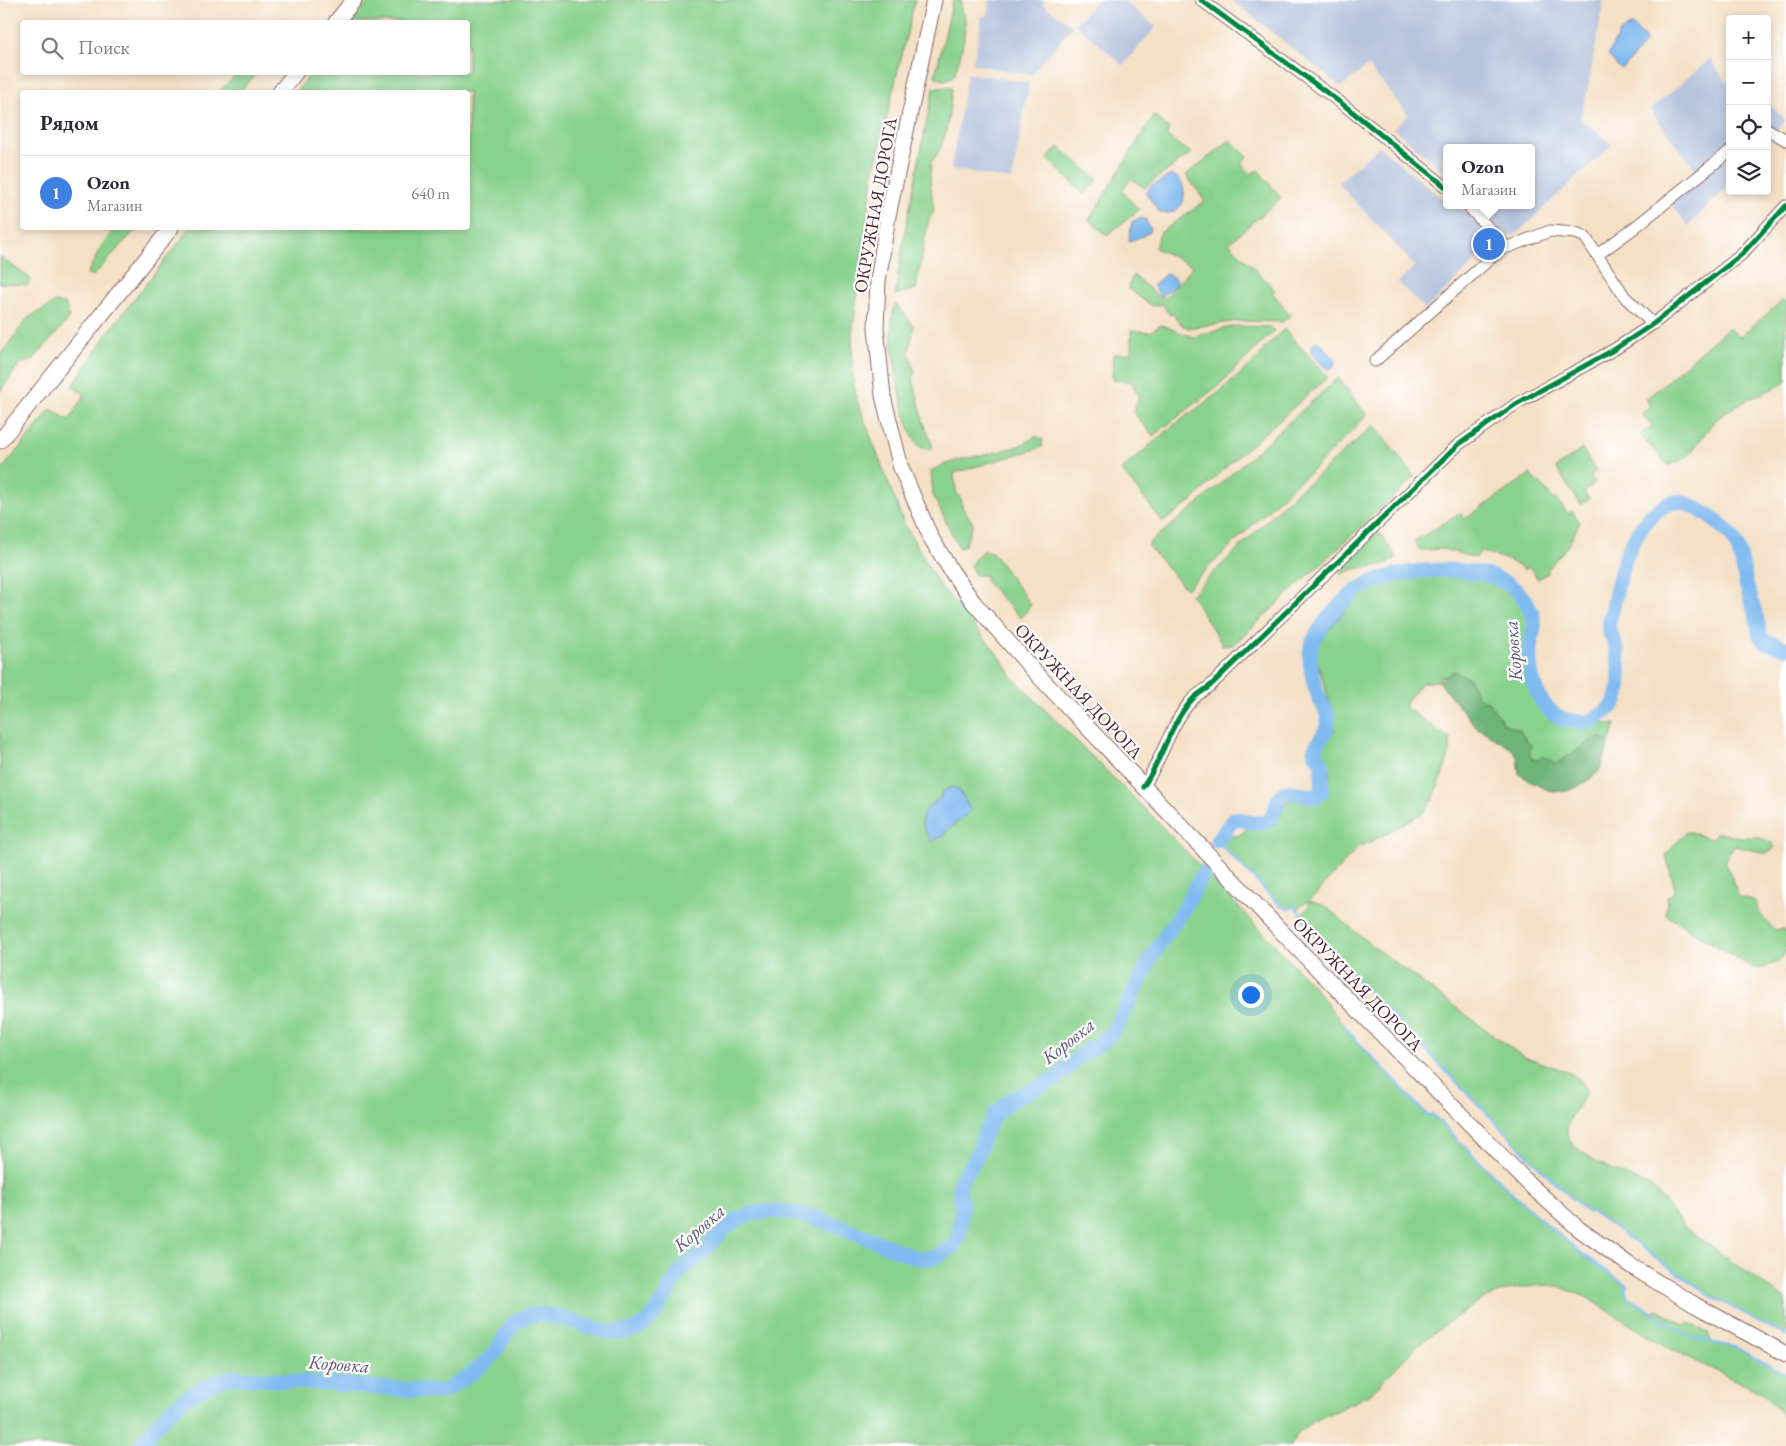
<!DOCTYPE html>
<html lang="ru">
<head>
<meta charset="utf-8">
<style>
  :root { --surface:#fff; --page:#f7f7f7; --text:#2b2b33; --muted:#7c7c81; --line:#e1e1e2; --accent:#b45309 }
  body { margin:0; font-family:"EB Garamond",serif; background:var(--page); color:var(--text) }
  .controls { position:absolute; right:15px; top:15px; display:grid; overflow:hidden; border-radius:5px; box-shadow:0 2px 8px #0003 }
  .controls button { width:45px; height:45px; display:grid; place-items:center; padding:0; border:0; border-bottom:1px solid var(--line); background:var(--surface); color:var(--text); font:25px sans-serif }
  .you { position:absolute; left:1250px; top:994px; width:18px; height:18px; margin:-12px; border:4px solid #fff; border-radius:50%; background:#1a73e8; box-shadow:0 0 0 8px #1a73e833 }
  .badge { display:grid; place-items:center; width:32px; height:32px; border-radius:50%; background:var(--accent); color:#fff; font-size:16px; font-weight:700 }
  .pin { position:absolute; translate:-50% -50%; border:2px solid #fff; box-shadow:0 1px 5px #0006 }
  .popup { position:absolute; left:1443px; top:144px; width:92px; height:65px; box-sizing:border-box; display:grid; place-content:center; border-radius:5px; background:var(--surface); filter:drop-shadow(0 1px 4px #0005); font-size:16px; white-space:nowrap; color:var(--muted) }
  .popup b { font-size:19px; color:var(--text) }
  .popup::after { content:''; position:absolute; left:50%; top:100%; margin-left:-10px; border:10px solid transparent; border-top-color:var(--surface) }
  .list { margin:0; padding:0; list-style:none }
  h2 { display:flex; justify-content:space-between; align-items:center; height:65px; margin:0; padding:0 20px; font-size:21px }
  h2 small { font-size:16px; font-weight:400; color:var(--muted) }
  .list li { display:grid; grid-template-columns:32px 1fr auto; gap:15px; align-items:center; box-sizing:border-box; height:75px; padding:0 20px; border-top:1px solid var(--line) }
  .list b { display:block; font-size:19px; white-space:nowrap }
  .list p { margin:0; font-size:16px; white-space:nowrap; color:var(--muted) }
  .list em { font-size:16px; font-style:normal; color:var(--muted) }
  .icon { flex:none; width:28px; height:28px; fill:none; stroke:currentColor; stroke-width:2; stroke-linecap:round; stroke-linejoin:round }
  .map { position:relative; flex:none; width:1786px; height:1446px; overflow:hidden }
  .search { position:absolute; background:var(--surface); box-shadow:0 2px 8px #0003; left:20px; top:20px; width:450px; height:55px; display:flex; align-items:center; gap:12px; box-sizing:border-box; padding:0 18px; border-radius:5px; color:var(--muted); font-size:19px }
  .panel { position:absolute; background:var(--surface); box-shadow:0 2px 8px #0003; left:20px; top:90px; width:450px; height:140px; border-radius:5px }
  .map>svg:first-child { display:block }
</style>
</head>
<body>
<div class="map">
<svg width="1786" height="1446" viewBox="0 0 1786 1446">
  <rect width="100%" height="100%" fill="#fff"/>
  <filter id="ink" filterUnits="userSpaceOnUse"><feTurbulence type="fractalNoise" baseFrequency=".02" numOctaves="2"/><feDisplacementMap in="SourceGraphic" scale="10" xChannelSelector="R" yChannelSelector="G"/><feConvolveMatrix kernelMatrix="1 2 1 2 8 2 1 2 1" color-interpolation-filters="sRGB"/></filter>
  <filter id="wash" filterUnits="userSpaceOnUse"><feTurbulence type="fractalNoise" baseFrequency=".0096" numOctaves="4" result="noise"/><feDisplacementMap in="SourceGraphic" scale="20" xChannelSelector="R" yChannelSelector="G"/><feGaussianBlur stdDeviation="1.12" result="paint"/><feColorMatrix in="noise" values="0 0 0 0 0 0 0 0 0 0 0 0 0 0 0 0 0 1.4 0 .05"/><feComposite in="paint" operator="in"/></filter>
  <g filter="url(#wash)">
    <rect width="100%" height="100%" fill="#f4e0c5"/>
    <path fill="#b7c5de" d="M990 0H1045L1042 4 1073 26 1031 75 973 64 982 16 987 15Z
      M1097 0H1123L1156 27 1123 65 1075 24Z
      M1231 0H1604L1587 93 1580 118 1612 145 1516 234 1506 236 1477 205H1532V148H1446V174L1393 128 1409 115 1368 66 1341 87Z
      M1710 59 1727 82 1730 80V185L1688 226 1667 199 1698 173 1650 110Z
      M967 73 1029 83 1012 180 951 169Z
      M1767 102 1786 120 1770 137 1767 135Z
      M1379 146 1446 202V205L1453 207 1458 205 1495 243 1425 310 1398 282 1415 266 1338 183Z"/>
    <path fill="#89d28d" stroke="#6a785c" d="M370 0H915L874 170 852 334 853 380 857 401 903 521 937 582 1000 657 1014 679 1148 812 1256 925 1313 986 1362 1048 1428 1115 1432 1114C1494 1175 1553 1239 1627 1285L1625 1290 1627 1296 1654 1312 1659 1310 1685 1325 1691 1323 1709 1334 1711 1342 1737 1348 1786 1374V1418L1762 1393 1666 1347 1588 1298 1558 1286 1541 1285 1507 1290 1484 1299 1455 1317 1417 1346 1370 1394 1309 1424 1298 1433 1291 1446H0V472L51 409 69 420 85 394 72 387 106 335 190 228H468V92H296L312 73 468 72V22H352Z
      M953 0H961C960 8 964 12 965 19 966 37 960 58 954 75 949 80 941 82 935 76Z
      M239 73H258L239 92H218Z
      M947 87 952 88C949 111 948 145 931 162L930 181 934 211 928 222 916 289 895 295 903 242 933 89Z
      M1154 115 1169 129 1166 135 1191 153 1144 188 1131 178 1122 191 1139 210 1107 235 1089 220Z
      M1230 140 1247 156 1241 164 1251 174 1258 170 1281 198 1229 243 1275 290 1272 293 1291 315 1282 322 1239 321 1188 328 1182 325 1173 314 1170 315 1162 304 1152 306 1128 289 1133 275 1163 300 1193 266 1155 248 1160 233 1205 201 1186 175Z
      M1059 147 1098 180 1083 194 1047 158Z
      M115 228H137L93 276 87 274 102 245Z
      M0 257 30 278 28 285 0 283Z
      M1783 300 1786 302V382C1764 394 1736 402 1717 419 1700 434 1694 461 1668 465L1640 435 1652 426 1641 414 1651 406 1645 400 1728 328 1740 337Z
      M56 302 66 305 69 319 32 361 20 363 0 392V355L28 318Z
      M896 304 914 326 909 353 915 372 913 379 924 423 933 447 929 450 920 447C917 442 912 436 910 430 901 407 883 324 896 304Z
      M1161 325 1193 337 1234 326 1270 327 1274 331 1218 386 1153 436 1133 412 1139 397 1131 381 1112 380 1113 354 1131 353V330L1150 332Z
      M1284 329 1328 377 1229 464 1193 500 1163 522 1121 470 1173 426 1221 391 1257 359 1266 347Z
      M1338 378 1367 415 1312 471 1295 484 1186 589 1148 546 1150 542 1198 504Z
      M1374 425 1415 477 1233 645 1223 646 1191 595 1298 490 1309 483Z
      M1036 436 1043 440 1042 447 954 473 956 491 962 501V507L973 523 965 545 959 548 933 495 931 471C963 452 1007 458 1036 436Z
      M1582 449 1596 471 1590 476 1595 482 1584 492 1589 499 1581 505 1556 468Z
      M1530 474 1537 483 1540 482 1553 500 1556 498 1568 514 1572 511 1580 522 1569 544 1547 570 1549 572 1538 579 1529 567 1524 570C1511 559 1495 556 1480 551L1476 558 1443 549 1420 550 1414 541 1461 513 1465 519Z
      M1378 531 1397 558C1382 569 1359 564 1342 574L1337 568Z
      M985 550 993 553 1031 605 1021 618 985 581V575H975L970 566 977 556Z
      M1440 574C1467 576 1507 579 1524 604 1534 620 1528 631 1526 648 1524 676 1531 706 1558 720 1577 730 1582 730 1601 722L1605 724H1616L1609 743 1603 738 1556 764 1532 759 1518 730 1504 724 1487 700 1483 701 1477 695 1469 678 1441 676 1438 681 1421 683 1406 702V708L1450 739V752L1442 776 1433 799 1423 813 1376 839 1358 847 1310 901 1325 906 1375 948 1522 1056C1539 1065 1584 1069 1586 1092 1582 1104 1568 1116 1567 1129 1564 1154 1631 1177 1650 1186L1657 1192 1685 1228 1786 1300V1336L1706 1293 1592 1212H1587L1545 1173 1313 934 1301 915 1309 907V902L1304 903 1298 909 1295 906 1288 909 1282 907 1217 841 1222 837 1227 839 1230 836H1238L1250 827 1275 825 1282 813 1284 804C1295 794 1302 798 1315 803L1323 799C1330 785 1333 764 1321 752L1322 744 1335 730 1332 710 1315 654 1317 644 1356 598 1373 586 1389 581Z
      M1690 832 1711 839 1716 833C1722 832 1726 835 1732 836 1747 838 1764 834 1775 846L1772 851 1765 853 1734 846 1725 860 1739 897C1762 900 1751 901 1761 915 1765 920 1770 925 1775 930L1786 929V949L1782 959 1763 968H1753L1666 915 1667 896 1674 894 1675 890 1666 855 1685 833Z"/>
    <path fill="#6eb478" stroke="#5c6a52" d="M1454 671 1469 678 1477 695 1483 701 1487 700 1504 724 1518 729 1531 745 1529 752 1532 759H1538L1542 755 1556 764 1592 740 1603 738 1609 743C1606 751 1604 761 1600 769 1596 775 1589 780 1582 784 1559 800 1540 788 1519 774L1517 757 1512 749 1476 727 1438 681Z"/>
    <path fill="#7fbaf0" stroke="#646c8e" d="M1632 25 1647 40 1624 68H1619L1608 55 1619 33Z
      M1171 175C1189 178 1191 217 1160 213L1146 193 1150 187Z
      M1139 218 1145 219 1151 230 1143 236 1129 241 1132 222Z
      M1166 274 1176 279V284L1161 297 1153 285Z
      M1315 342 1320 343 1335 359 1334 366 1329 369C1322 368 1311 352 1311 346Z
      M952 787 959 790 971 811 944 833V836L931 841C916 818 920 811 941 798L942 792Z"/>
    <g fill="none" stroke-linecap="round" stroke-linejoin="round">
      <path stroke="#7fbaf0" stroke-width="2.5" d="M1217 841 1282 907 1288 909 1295 906 1313 934 1545 1173 1587 1212H1592L1706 1293 1786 1336
        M1344 1025C1357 1044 1373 1057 1388 1073 1402 1087 1413 1103 1428 1115L1432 1114C1494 1175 1553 1239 1627 1285L1625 1290 1627 1296 1690 1337 1737 1348 1786 1374"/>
      <path stroke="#7fbaf0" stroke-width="15" d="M1217 841 1234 819C1246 818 1249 826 1267 822 1281 812 1272 791 1291 792 1299 793 1307 796 1315 797L1322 791V764L1314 751C1317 740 1328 733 1328 722 1329 712 1321 704 1318 695 1313 683 1307 656 1312 644 1319 626 1345 597 1362 587 1398 567 1487 560 1518 592 1525 599 1532 610 1534 621 1535 630 1531 640 1530 649 1528 676 1538 712 1567 720 1577 722 1586 724 1595 719 1601 715 1609 710 1614 704 1624 690 1619 659 1615 643 1614 638 1610 635 1609 631 1608 623 1611 614 1613 607 1619 576 1626 544 1648 519 1654 512 1666 503 1676 502 1691 500 1728 528 1735 541 1742 555 1743 572 1747 587 1751 602 1759 618 1759 633L1764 641 1786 648
        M140 1446C163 1412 192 1387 233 1377L441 1392C454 1387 483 1366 493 1355 504 1342 508 1321 527 1316 567 1306 605 1349 643 1325 662 1313 667 1285 682 1270 688 1264 696 1259 702 1253 713 1241 724 1227 738 1219 788 1193 868 1241 917 1258H933L953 1246 959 1236 962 1207 959 1189 960 1181 976 1159 983 1137 995 1114 1011 1100 1057 1078 1079 1056 1102 1042 1115 1029 1152 956 1184 908 1204 872"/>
    </g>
  </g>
  <g filter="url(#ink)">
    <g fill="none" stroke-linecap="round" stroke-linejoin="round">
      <defs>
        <path id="minor" d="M1201 0 1345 106 1446 187
          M1767 129 1786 140
          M1467 205 1506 247
          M1597 255 1634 228 1730 151
          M1375 361 1500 250 1550 231 1576 233 1585 237 1625 297 1653 324
          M1143 787C1162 760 1169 727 1190 702 1195 695 1204 691 1211 685L1458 445 1516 404 1615 349 1653 324 1741 255 1786 206"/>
        <path id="major" d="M934 0 888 216 878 281 876 328 883 396 901 468 931 538 952 572 974 603 1034 671 1301 952 1530 1185 1579 1229 1631 1266 1695 1305 1786 1354
          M336 22 354 0
          M280 92 296 72
          M0 441 171 228"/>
      </defs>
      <use href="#minor" stroke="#866361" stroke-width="13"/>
      <use href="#major" stroke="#866361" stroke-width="17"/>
      <use href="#minor" stroke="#fff" stroke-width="11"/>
      <use href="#major" stroke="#fff" stroke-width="15"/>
      <defs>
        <path id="cycleway" d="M1201 0 1345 106 1446 187
          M1143 787C1162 760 1169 727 1190 702 1195 695 1204 691 1211 685L1458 445 1516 404 1615 349 1653 324 1741 255 1786 206"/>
      </defs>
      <use href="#cycleway" stroke="#fff" stroke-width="8"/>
      <use href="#cycleway" stroke="#00873e" stroke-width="5"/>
    </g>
  </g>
  <g text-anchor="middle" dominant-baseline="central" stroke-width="4.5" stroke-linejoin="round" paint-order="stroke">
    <g font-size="18" fill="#4a1f2b" stroke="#fff">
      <text transform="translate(875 205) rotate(-80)">ОКРУЖНАЯ ДОРОГА</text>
      <text transform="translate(1079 691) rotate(47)">ОКРУЖНАЯ ДОРОГА</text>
      <text transform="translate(1358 984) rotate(46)">ОКРУЖНАЯ ДОРОГА</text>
    </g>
    <g font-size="19" font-style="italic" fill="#5d5570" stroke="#fff">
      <text transform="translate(1513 651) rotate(-95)">Коровка</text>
      <text transform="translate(1068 1041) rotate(-38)">Коровка</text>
      <text transform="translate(699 1228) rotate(-41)">Коровка</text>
      <text transform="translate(339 1364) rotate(4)">Коровка</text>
    </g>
  </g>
</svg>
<div class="controls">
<button>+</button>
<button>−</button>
<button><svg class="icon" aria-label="locate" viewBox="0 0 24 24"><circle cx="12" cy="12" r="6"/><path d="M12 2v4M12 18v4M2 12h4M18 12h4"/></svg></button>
<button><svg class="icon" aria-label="layers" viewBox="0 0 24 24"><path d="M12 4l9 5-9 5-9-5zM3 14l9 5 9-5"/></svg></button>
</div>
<div class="you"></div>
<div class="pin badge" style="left:1489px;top:244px;background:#3f7fe0">1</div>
<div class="popup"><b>Ozon</b>Магазин</div>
<div class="search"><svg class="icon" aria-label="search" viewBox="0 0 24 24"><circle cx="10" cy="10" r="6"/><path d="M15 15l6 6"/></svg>Поиск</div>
<section class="panel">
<h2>Рядом<small></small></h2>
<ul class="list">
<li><span class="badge" style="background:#3f7fe0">1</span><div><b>Ozon</b><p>Магазин</p></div><em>640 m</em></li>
</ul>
</section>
</div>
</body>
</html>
